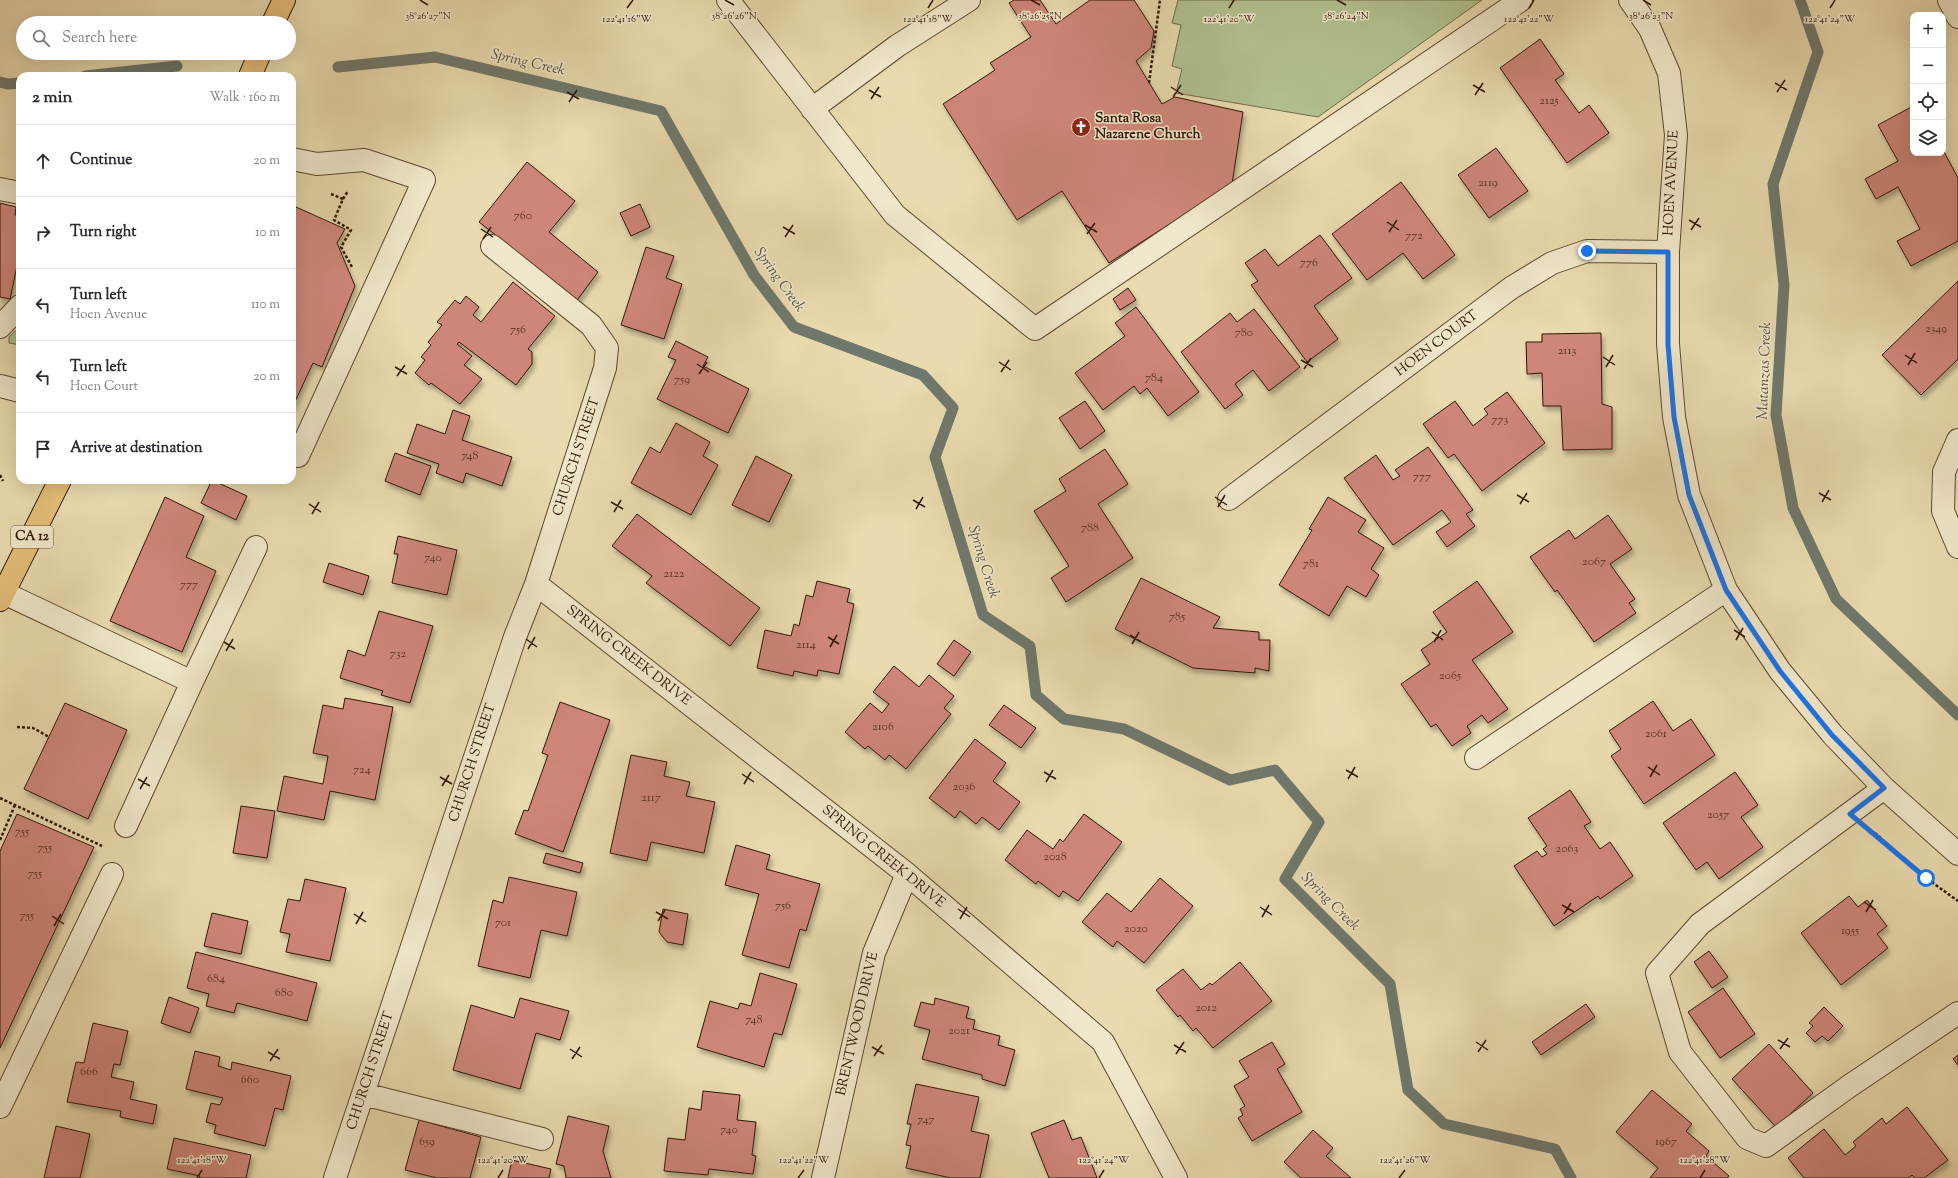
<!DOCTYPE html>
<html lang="en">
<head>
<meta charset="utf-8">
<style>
  :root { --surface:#fff; --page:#f7f7f7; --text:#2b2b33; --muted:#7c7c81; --line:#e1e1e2 }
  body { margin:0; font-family:"Sorts Mill Goudy",serif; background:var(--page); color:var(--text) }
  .controls { position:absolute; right:12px; top:12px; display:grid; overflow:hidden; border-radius:8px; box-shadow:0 4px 16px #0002 }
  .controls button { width:36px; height:36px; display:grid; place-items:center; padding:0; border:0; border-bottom:1px solid var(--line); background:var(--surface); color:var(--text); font:20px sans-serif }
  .stop { position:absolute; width:12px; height:12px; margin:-9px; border:3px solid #1a73e8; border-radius:50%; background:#fff }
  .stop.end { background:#1a73e8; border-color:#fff; box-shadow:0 1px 4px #0008 }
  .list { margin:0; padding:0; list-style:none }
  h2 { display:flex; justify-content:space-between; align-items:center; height:52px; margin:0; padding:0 16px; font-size:17px }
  h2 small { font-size:13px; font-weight:400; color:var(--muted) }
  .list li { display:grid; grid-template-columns:26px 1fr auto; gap:12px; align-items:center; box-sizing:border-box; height:72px; padding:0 16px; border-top:1px solid var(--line) }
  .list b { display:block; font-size:15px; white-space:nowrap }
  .list p { margin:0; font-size:13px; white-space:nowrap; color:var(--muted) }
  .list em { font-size:13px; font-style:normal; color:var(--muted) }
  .icon { flex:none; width:22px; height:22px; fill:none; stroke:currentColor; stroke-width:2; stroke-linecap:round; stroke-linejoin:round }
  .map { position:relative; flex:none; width:1958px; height:1178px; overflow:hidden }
  .search { position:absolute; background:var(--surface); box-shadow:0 4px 16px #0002; left:16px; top:16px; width:280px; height:44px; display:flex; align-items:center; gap:10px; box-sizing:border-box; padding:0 14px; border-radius:22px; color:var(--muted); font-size:15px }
  .panel { position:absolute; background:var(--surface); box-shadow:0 4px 16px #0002; left:16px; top:72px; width:280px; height:412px; border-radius:12px }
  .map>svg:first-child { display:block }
</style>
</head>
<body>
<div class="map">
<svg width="1958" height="1178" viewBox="0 0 1958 1178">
  <defs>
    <filter id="shadow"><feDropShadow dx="2.5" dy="4.5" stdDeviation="2" flood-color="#0004"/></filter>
  </defs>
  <rect width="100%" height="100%" fill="#e9dbaf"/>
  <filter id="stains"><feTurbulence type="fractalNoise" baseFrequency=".005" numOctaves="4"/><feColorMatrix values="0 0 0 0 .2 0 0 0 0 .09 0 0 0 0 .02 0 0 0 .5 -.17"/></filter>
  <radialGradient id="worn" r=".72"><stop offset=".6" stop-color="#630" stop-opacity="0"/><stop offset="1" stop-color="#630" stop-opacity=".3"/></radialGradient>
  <path fill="#b1c18f" stroke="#716c4a" d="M1178 0H1482L1318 117 1176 93 1182 69 1172 66 1181 25 1172 23Z
    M20 327V345L9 343V337Z"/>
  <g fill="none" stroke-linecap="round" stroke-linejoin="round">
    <path stroke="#6f786c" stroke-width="11" d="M1800 0 1818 52 1773 184 1784 285 1776 415 1793 508 1836 599 1958 715
      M338 67 435 57 661 111 754 275 794 327 923 375 953 408 935 457 983 615 1030 646 1036 695 1064 719 1124 729 1230 780 1275 770 1319 822 1285 879 1390 984 1408 1090 1444 1124 1555 1149 1571 1178
      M85 76 177 66
      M0 82 8 84 20 83"/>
  </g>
  <path fill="#ce8679" stroke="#311604" filter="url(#shadow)" d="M1014 0H1040L1056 24 1090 0H1134L1154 31 1151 48 1136 61 1162 104 1175 97 1243 112 1232 184 1109 263 1062 191 1017 220 943 104 995 70 990 63 1031 37 1009 3Z
    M1540 39 1564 74 1555 80 1579 113 1589 105 1609 133 1567 163 1500 68Z
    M1913 106V153H1943V150L1958 178V241L1911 266 1897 241 1920 229 1898 187 1876 199 1865 179 1898 161 1878 125Z
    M1496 148 1528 191 1489 218 1458 175Z
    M527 162 575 201 549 232 598 272 575 303 544 273 479 222Z
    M1401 182 1455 255 1423 279 1403 253 1367 280 1332 234Z
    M0 203 16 207 15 215 20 216V252L10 299 0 297Z
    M640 204 650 227 631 236 620 213Z
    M296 207 345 229 337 243 355 286 322 367 313 363 292 408V217Z
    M1320 235 1352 278 1314 306 1338 339 1307 362 1251 285 1258 281 1245 263 1265 249 1278 266Z
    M646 247 674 256 666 278 682 284 664 339 621 325Z
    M1958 281V359L1921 395 1882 355Z
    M513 282 555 316 528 349 532 352V364L516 385 459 342 457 344 472 356 464 365 482 379 460 404 431 383 429 385 415 373 425 360 421 357 431 345 428 342 442 325 437 322 455 300 460 304 466 296 479 307 473 315 481 322Z
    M1128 288 1136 300 1120 310 1113 299Z
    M1136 307 1199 392 1168 416 1147 388 1140 394 1134 386 1103 410 1075 373 1125 336 1115 323Z
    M1254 309 1300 367 1269 391 1253 370 1235 384 1243 395 1225 409 1181 352 1230 313 1237 322Z
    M1601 333 1602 404 1612 407V449L1563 450 1561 406H1543L1542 373 1527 374 1526 342H1542V334Z
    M676 341 708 357 703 366 749 389 728 433 657 399 676 360 668 357Z
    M1507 392 1545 443 1482 491 1454 454 1448 458 1423 424 1455 401 1473 426 1488 414 1484 409Z
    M1085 401 1105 431 1080 449 1059 418Z
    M453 410 470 416 462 440 512 457 502 486 466 473 463 483 436 473 439 464 407 453 417 424 445 434Z
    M676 423 710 442 703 456 718 465 691 515 631 483 650 447 660 453Z
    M1428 447 1473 510 1466 514 1475 526 1447 547 1436 532 1451 522 1442 510 1393 545 1344 478 1376 455 1393 480 1400 476 1395 470Z
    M1105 449 1128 484 1098 504 1133 558 1066 602 1051 578 1069 566 1034 511 1066 491 1059 479Z
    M395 453 431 466 420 495 385 481Z
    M756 456 792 475 769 522 732 505Z
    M212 480 247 496 236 520 201 503Z
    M165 497 204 516 186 557 216 571 182 652 110 621Z
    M1328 497 1366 520 1358 532 1384 548 1371 569 1379 575 1366 597 1347 586 1329 616 1279 585 1312 530 1309 529Z
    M637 514 760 608 730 646 646 583 652 576 612 546Z
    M1608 515 1632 549 1610 564 1635 599 1629 603 1636 613 1594 642 1557 590 1555 592 1530 557 1569 530 1575 539Z
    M398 536 457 550 447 595 392 583 398 554H394Z
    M329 563 369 576 363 595 323 582Z
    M1141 578 1220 617 1213 628 1259 632V640H1270L1269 671 1255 668V673L1193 668 1115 629Z
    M817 581 850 589 847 602 854 604 839 674 818 670 817 676 794 671 793 676 757 668 765 630 791 636 794 624 799 626 806 595 813 597Z
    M1477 581 1513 632 1472 660 1508 709 1488 723 1482 715 1467 726 1471 733 1452 746 1436 724 1431 727 1401 684 1430 664 1421 650 1447 632 1433 612Z
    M379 611 433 626 410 703 381 695 383 691 340 678 348 650 365 656Z
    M954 640 971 652 954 676 937 664Z
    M894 666 919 687 929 675 954 696 944 708 951 714 906 769 889 755 885 760 868 746 865 749 845 732 870 703 882 713 889 704 873 692Z
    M345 698 393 707 375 800 330 791 324 820 277 811 284 776 323 784 328 756 313 753 323 705 343 709Z
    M1653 701 1673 731 1691 719 1715 755 1644 804 1611 756 1621 749 1609 731Z
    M560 702 610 720 563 852 515 834 524 810 528 811 548 755 542 753Z
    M65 703 127 730 88 819 24 789Z
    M1004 705 1036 728 1021 748 989 725Z
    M975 739 1006 763 993 781 1020 802 999 830 982 817 976 824 960 811 955 818 929 798Z
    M631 755 667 762 664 776 690 782 686 796 715 802 704 853 651 842 647 861 610 853Z
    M1735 772 1758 805 1741 817 1763 847 1719 879 1707 862 1696 870 1663 823Z
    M1570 790 1591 822 1584 826 1600 849 1610 842 1633 876 1600 899 1598 896 1554 926 1514 866 1537 851 1542 857 1547 854 1543 849 1547 846 1528 818Z
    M241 806 275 811 267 858 233 853Z
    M17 814 94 847 0 1048V851Z
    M1084 814 1122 842 1078 901 1063 891 1059 897 1038 881 1036 884 1005 860 1027 830 1053 849 1060 839 1063 842Z
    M736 845 770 855 766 869 820 884 806 931 800 929 789 968 742 955 759 894 725 885Z
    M546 853 583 863 580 873 543 863Z
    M509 877 577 892 567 936 541 930 530 978 478 966 493 900 503 903Z
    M1160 878 1193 906 1144 963 1117 941 1113 947 1082 922 1107 893 1131 912Z
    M305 879 346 888 330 961 286 952 290 934 280 932 288 899 300 901Z
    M1849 896 1858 907 1867 900 1887 926 1877 934 1888 948 1841 985 1801 933Z
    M663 909 688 914 683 945 667 942 659 932Z
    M212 913 248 921 241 954 204 946Z
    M1709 951 1728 977 1712 988 1694 962Z
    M196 952 317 983 307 1021 237 1003 234 1013 206 1006 209 994 187 988Z
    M1240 962 1272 1001 1213 1048 1196 1028 1193 1031 1180 1015 1178 1017 1156 990 1183 969 1201 990 1210 983 1212 985Z
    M760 973 797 984 782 1035 774 1033 764 1067 697 1047 710 1001 738 1009 740 1003 751 1006Z
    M1723 988 1755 1034 1720 1058 1688 1012Z
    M169 997 199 1008 190 1033 161 1023Z
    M520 998 569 1011 560 1040 536 1033 520 1089 453 1070 471 1005 514 1018Z
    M935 998 969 1007 966 1018 975 1020 973 1029 1000 1036 998 1045 1015 1050 1005 1086 982 1079V1075L922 1059 930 1030 914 1026 921 1002 934 1005Z
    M1586 1004 1595 1017 1541 1055 1532 1042Z
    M1824 1007 1843 1026 1828 1041 1822 1036 1815 1042 1806 1033 1813 1026 1809 1023Z
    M93 1023 128 1031 120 1065 114 1064 111 1077 134 1082 130 1099 157 1105 153 1124 120 1117 121 1111 67 1102 76 1062 84 1063Z
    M1272 1042 1285 1064 1277 1069 1302 1112 1252 1141 1238 1118 1243 1115 1240 1109 1245 1106 1234 1086 1249 1077 1239 1061Z
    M1769 1044 1813 1093 1776 1127 1732 1079Z
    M195 1051 220 1057 218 1066 231 1070 232 1062 291 1076 283 1110 275 1108 265 1146 214 1133 216 1125 206 1122 211 1103 220 1105 223 1098 186 1089Z
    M1958 1055V1065L1953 1059Z
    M916 1084 979 1097 971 1131 989 1135 980 1178H951L906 1168 911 1146 906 1145 911 1124H907Z
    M1652 1090 1692 1124 1686 1131 1709 1151 1706 1156 1729 1176 1727 1178H1650L1658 1168 1616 1132Z
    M703 1091 740 1095 737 1120 756 1122 752 1155 756 1156 753 1174 709 1169 708 1175 664 1171 668 1138 685 1140 689 1108 701 1110Z
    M1907 1107 1948 1160 1924 1178H1915L1912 1175 1908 1178H1804L1788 1158 1824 1129 1845 1155 1856 1146 1853 1142 1882 1118 1886 1124Z
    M568 1116 609 1126 603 1151 611 1178H566L564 1166 556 1164Z
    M419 1120 481 1137 470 1178H437L405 1170Z
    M1064 1120 1072 1140 1081 1137 1097 1178H1049L1031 1133Z
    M56 1126 90 1134 80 1178H44Z
    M1313 1130 1333 1148 1326 1156 1351 1178H1301L1284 1162Z
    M174 1138 251 1155 246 1178H199L200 1176 167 1169Z
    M512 1160 551 1169 549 1178H508Z"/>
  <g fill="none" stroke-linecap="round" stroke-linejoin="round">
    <defs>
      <path id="minor" d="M728 0 895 215 1035 329 1521 0
        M1630 0 1650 29 1669 73 1676 135 1668 252V344L1674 417 1689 495 1726 590 1780 671 1833 735 1884 788 1958 854
        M1949 0 1958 17
        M812 109 897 46 969 0
        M292 159 317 164 364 160 424 180 298 456 292 453
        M0 189 20 193
        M0 327 20 306
        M0 386 20 391
        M1958 440 1944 472 1943 511 1958 547
        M1229 499 1511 288 1552 263 1587 251 1668 252
        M536 584 907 874 1103 1042 1176 1178
        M4 593 192 682 126 826
        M192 682 256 547
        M1476 758 1726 590
        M1884 788 1700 924 1657 973 1680 1052 1747 1138 1766 1146 1848 1087 1958 1013
        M363 1094 542 1139
        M0 1107 112 874
        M335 1178 515 637 536 584 605 368 607 348 591 325 492 246
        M823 1178 874 953 907 874"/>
      <path id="major" d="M273 23 284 0
        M250 76 260 53
        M0 600 60 480"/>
    </defs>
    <use href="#minor" stroke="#5f472f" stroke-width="24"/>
    <use href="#major" stroke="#311604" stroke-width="24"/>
    <path stroke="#311604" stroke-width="2.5" stroke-dasharray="3 2" stroke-linecap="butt" d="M1149 83 1160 0
      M331 194 343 199 334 220 351 230 341 247 352 267
      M343 199 348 191
      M0 475 3 481
      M17 727 33 728 49 737
      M0 798 102 846
      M1875 833 1926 878 1958 901
      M0 840 15 805"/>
    <use href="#minor" stroke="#f1e8cb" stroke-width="22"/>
    <use href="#major" stroke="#e4be78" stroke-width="22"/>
  </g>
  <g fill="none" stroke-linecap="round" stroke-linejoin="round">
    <path stroke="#1a73e8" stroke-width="5" d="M1587 251 1668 252V344L1674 417 1689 495 1726 590 1780 671 1832 735 1884 788 1850 814 1926 878"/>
  </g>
  <path fill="none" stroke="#311604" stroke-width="1.5" d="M420 0 428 5M725 0 734 5M1031 0 1040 5M1337 0 1346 5M1643 0 1651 5M627 8 633 0M928 8 933 0M1229 8 1234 0M1529 8 1534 0M1830 8 1835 0M1775 83 1787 90M1473 85 1485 92M1171 87 1183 95M869 90 881 97M567 92 579 99M1777 92 1785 80M1475 95 1483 83M1173 97 1181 85M871 99 879 87M569 102 577 90M1689 220 1701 227M1387 222 1399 230M1085 225 1097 232M783 227 795 234M481 229 493 237M1691 230 1699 218M1389 232 1397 220M1087 234 1095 223M785 237 793 225M483 239 491 227M1905 355 1917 363M1603 357 1615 365M1301 360 1313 367M999 362 1011 370M697 364 709 372M1908 365 1915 353M395 367 407 374M1606 367 1613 355M1304 369 1311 358M1001 372 1009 360M699 374 707 362M397 376 405 365M1819 493 1831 500M1517 495 1529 502M1215 497 1227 505M913 500 925 507M611 502 623 509M1822 502 1829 490M309 504 321 512M1520 504 1527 493M1218 507 1225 495M916 509 923 497M614 512 621 500M312 514 319 502M1734 630 1745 637M1432 632 1443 640M1130 635 1141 642M828 637 839 644M526 639 537 647M1736 640 1743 628M224 642 235 649M1434 642 1441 630M1132 644 1139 632M830 647 837 635M528 649 535 637M226 651 233 639M1648 767 1660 775M1346 770 1358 777M1044 772 1056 779M742 774 754 782M440 777 452 784M1650 777 1657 765M138 779 150 786M1348 779 1355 767M1046 782 1053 770M744 784 751 772M442 786 449 775M140 789 147 777M1864 902 1876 910M1562 905 1574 912M1260 907 1272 915M958 909 970 917M656 912 668 919M1866 912 1873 900M354 914 366 922M1564 914 1571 903M52 916 64 924M1262 917 1269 905M960 919 967 907M658 921 665 910M356 924 363 912M54 926 61 914M1778 1040 1790 1047M1476 1042 1488 1050M1174 1045 1186 1052M872 1047 884 1054M570 1049 582 1057M1780 1049 1788 1038M268 1052 280 1059M1478 1052 1486 1040M1176 1054 1184 1042M874 1056 882 1045M572 1059 580 1047M270 1061 278 1049M197 1178 202 1170M498 1178 503 1170M798 1178 804 1170M1099 1178 1104 1170M1399 1178 1405 1170M1700 1178 1705 1170"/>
  <defs>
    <symbol id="church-disc" viewBox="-11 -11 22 22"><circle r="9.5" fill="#8f2418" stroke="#f1e8cb"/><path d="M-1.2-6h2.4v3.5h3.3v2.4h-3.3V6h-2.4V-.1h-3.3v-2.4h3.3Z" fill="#fff"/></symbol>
  </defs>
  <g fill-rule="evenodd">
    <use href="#church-disc" x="1070" y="116" width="22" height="22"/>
  </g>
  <g text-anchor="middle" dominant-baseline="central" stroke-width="3" stroke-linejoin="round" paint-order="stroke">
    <g font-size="12" fill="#583221">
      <text x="1549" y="101">2125</text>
      <text x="1488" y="183">2119</text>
      <text x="523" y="216">760</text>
      <text x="1414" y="236">772</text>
      <text x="1309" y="263">776</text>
      <text x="1936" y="329">2349</text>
      <text x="518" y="330">756</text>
      <text x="1244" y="333">780</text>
      <text x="1567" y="351">2113</text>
      <text x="1154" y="378">784</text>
      <text x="682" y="380">759</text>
      <text x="1500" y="420">773</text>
      <text x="470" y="456">748</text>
      <text x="1422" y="477">777</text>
      <text x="1090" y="528">788</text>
      <text x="433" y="558">740</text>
      <text x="1594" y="562">2067</text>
      <text x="1311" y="564">781</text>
      <text x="674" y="574">2122</text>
      <text x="189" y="585">777</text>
      <text x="1177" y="617">785</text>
      <text x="806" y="645">2114</text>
      <text x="398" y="654">732</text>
      <text x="1450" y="676">2065</text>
      <text x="883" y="727">2106</text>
      <text x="1656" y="734">2061</text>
      <text x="362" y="770">724</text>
      <text x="964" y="787">2036</text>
      <text x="651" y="798">2117</text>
      <text x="1718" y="815">2057</text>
      <text x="22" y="832">755</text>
      <text x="45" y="848">755</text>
      <text x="1567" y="849">2063</text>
      <text x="1055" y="857">2028</text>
      <text x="35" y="874">755</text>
      <text x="783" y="906">756</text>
      <text x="27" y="916">755</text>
      <text x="503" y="923">701</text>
      <text x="1136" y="929">2020</text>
      <text x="1850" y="931">1955</text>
      <text x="216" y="979">684</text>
      <text x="284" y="993">680</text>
      <text x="1206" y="1008">2012</text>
      <text x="754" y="1020">748</text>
      <text x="959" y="1031">2021</text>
      <text x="89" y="1072">666</text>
      <text x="250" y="1080">660</text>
      <text x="926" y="1120">747</text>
      <text x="729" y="1130">740</text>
      <text x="427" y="1142">659</text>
      <text x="1666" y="1142">1967</text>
    </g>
    <rect fill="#f1e8cb" stroke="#6b5540" stroke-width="1" x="11" y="526" width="42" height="22" rx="3"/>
    <g font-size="13" font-weight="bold" fill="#311604">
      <text x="32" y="537">CA 12</text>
    </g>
    <g font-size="14" font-weight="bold" fill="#311604" stroke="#f1e8cb" text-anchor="start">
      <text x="1095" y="119">Santa Rosa<tspan x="1095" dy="16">Nazarene Church</tspan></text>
    </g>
    <g font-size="14" fill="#311604" stroke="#f1e8cb">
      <text transform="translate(1672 183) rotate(-87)">HOEN AVENUE</text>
      <text transform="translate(1437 344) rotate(-37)">HOEN COURT</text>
      <text transform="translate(577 457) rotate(-72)">CHURCH STREET</text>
      <text transform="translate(628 656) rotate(38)">SPRING CREEK DRIVE</text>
      <text transform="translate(473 763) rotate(-72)">CHURCH STREET</text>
      <text transform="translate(883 857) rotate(39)">SPRING CREEK DRIVE</text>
      <text transform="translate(858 1024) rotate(-77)">BRENTWOOD DRIVE</text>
      <text transform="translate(371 1071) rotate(-72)">CHURCH STREET</text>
    </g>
    <g font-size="15" font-style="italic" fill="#554f41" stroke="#f1e8cb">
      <text transform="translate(528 63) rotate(13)">Spring Creek</text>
      <text transform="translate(779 280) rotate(54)">Spring Creek</text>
      <text transform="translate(1765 371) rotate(-88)">Matanzas Creek</text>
      <text transform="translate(983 562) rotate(73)">Spring Creek</text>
      <text transform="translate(1330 902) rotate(45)">Spring Creek</text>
    </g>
  </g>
  <g font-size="10" text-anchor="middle" fill="#311604" stroke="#f1e8cb" stroke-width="3" stroke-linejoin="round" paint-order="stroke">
    <text x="1040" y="19">38°26'25"N</text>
    <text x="428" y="19">38°26'27"N</text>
    <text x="734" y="19">38°26'26"N</text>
    <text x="1346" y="19">38°26'24"N</text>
    <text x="1651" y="19">38°26'23"N</text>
    <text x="627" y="22">122°41'16"W</text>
    <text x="928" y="22">122°41'18"W</text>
    <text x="1229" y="22">122°41'20"W</text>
    <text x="1529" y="22">122°41'22"W</text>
    <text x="1830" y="22">122°41'24"W</text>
    <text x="202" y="1163">122°41'18"W</text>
    <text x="503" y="1163">122°41'20"W</text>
    <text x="804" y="1163">122°41'22"W</text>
    <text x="1104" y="1163">122°41'24"W</text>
    <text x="1405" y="1163">122°41'26"W</text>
    <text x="1705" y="1163">122°41'28"W</text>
  </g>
  <rect width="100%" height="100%" filter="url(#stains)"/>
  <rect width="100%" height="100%" fill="url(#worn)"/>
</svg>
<div class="controls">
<button>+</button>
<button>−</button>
<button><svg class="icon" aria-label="locate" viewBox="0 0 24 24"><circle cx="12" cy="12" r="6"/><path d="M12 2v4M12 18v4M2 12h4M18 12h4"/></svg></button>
<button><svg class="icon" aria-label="layers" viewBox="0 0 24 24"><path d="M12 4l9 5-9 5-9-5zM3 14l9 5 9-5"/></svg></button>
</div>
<div class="stop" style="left:1926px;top:878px"></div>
<div class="stop end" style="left:1587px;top:251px"></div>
<div class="search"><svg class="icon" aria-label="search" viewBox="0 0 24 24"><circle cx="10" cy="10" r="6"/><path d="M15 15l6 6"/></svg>Search here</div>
<section class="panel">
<h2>2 min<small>Walk · 160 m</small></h2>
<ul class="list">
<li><svg class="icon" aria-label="ahead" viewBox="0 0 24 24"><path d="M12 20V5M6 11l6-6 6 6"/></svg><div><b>Continue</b></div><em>20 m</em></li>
<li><svg class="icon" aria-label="right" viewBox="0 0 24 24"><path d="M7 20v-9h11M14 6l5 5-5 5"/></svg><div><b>Turn right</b></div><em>10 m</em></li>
<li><svg class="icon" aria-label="left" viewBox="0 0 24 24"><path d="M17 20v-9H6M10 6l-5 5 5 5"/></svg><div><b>Turn left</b><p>Hoen Avenue</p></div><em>110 m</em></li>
<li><svg class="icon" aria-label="left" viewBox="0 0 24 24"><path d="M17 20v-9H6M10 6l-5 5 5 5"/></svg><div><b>Turn left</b><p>Hoen Court</p></div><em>20 m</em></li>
<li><svg class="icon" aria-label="arrive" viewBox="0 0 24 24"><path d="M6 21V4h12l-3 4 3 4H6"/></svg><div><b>Arrive at destination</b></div></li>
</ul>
</section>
</div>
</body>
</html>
